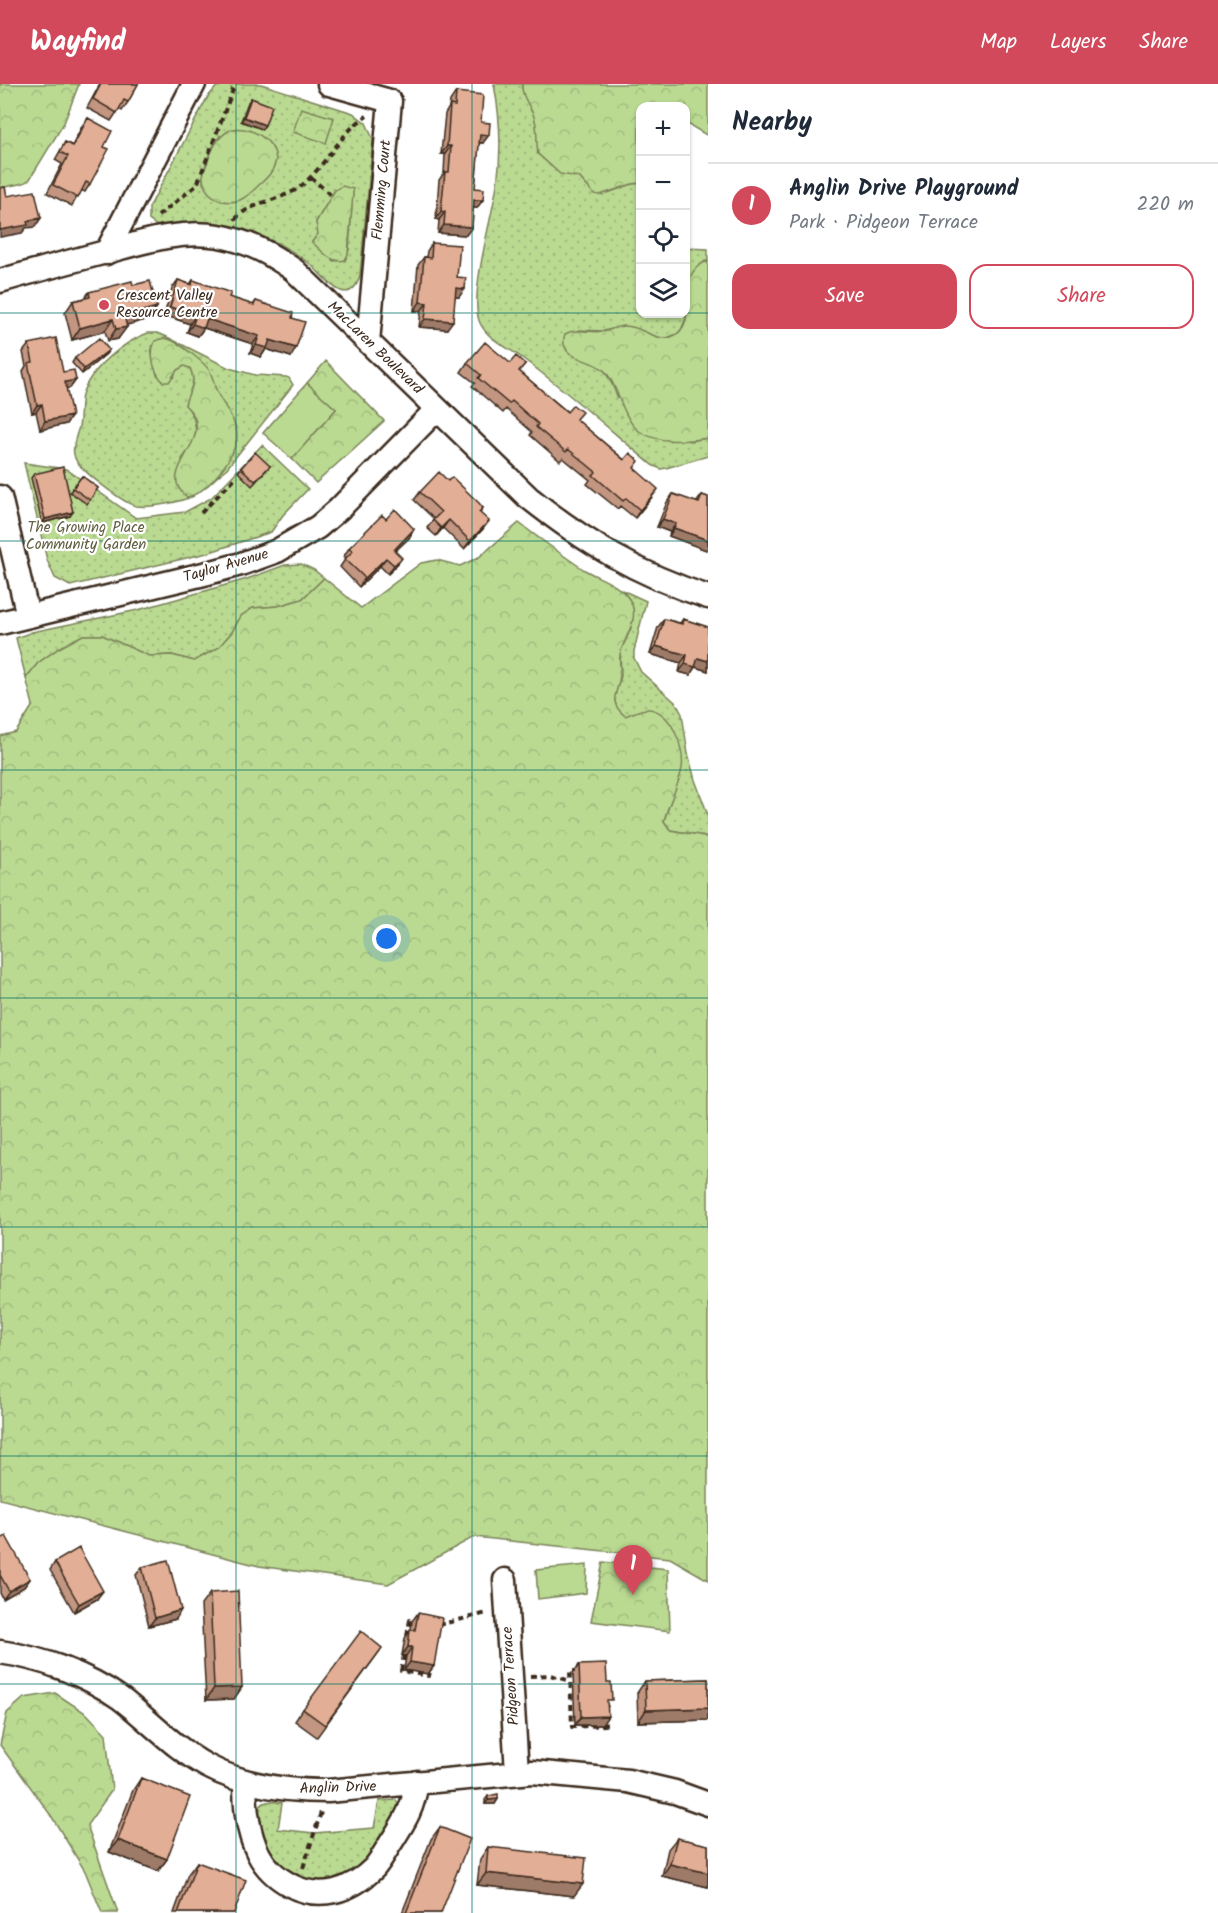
<!DOCTYPE html>
<html lang="en">
<head>
<meta charset="utf-8">
<style>
  :root { --surface:#fff; --page:#f6f6f7; --text:#1f2937; --muted:#747a83; --line:#e0e1e3; --accent:#d1495b }
  body { margin:0; font-family:Kalam,sans-serif; background:var(--page); color:var(--text) }
  .controls { position:absolute; right:18px; top:18px; display:grid; overflow:hidden; border-radius:12px; box-shadow:0 2px 4px #0004 }
  .controls button { width:54px; height:54px; display:grid; place-items:center; padding:0; border:0; border-bottom:2px solid var(--line); background:var(--surface); color:var(--text); font:30px sans-serif }
  .you { position:absolute; left:387px; top:855px; width:21px; height:21px; margin:-15px; border:4px solid #fff; border-radius:50%; background:#1a73e8; box-shadow:0 0 0 9px #1a73e833 }
  .badge { display:grid; place-items:center; width:39px; height:39px; border-radius:50%; background:var(--accent); color:#fff; font-size:20px; font-weight:700 }
  .pin { position:absolute; translate:-50% -50px; filter:drop-shadow(0 2px 3px #0008) }
  .pin::after { content:''; position:absolute; top:32px; width:21px; height:18px; background:inherit; clip-path:polygon(0 0,100% 0,50% 100%) }
  .list { margin:0; padding:0; list-style:none }
  h2 { display:flex; justify-content:space-between; align-items:center; height:78px; margin:0; padding:0 24px; font-size:26px }
  h2 small { font-size:20px; font-weight:400; color:var(--muted) }
  .list li { display:grid; grid-template-columns:39px 1fr auto; gap:18px; align-items:center; box-sizing:border-box; height:84px; padding:0 24px; border-top:2px solid var(--line) }
  .list b { display:block; font-size:22px; white-space:nowrap }
  .list p { margin:0; font-size:20px; white-space:nowrap; color:var(--muted) }
  .list em { font-size:20px; font-style:normal; color:var(--muted) }
  .actions { display:flex; gap:12px; padding:18px 24px }
  .actions a { flex:1; padding:14px 0; border:2px solid var(--accent); border-radius:18px; text-align:center; font-size:21px; color:var(--accent) }
  .actions .main { background:var(--accent); color:#fff }
  .icon { flex:none; width:33px; height:33px; fill:none; stroke:currentColor; stroke-width:2; stroke-linecap:round; stroke-linejoin:round }
  .map { position:relative; flex:none; width:708px; height:1829px; overflow:hidden }
  header { display:flex; align-items:center; gap:36px; box-sizing:border-box; height:84px; padding:0 30px; background:var(--accent); color:#fff }
  header strong { font-size:28px }
  nav { display:flex; gap:33px; margin-inline-start:auto; font-size:21px }
  main { display:flex }
  aside { flex:1; background:var(--surface) }
  .map>svg:first-child { display:block }
</style>
</head>
<body>
<header>
<strong>Wayfind</strong>
<nav><a>Map</a><a>Layers</a><a>Share</a></nav>
</header>
<main>
<div class="map">
<svg width="708" height="1829" viewBox="0 0 708 1829">
  <defs>
    <pattern id="grass-dots" width="8" height="8" patternUnits="userSpaceOnUse" patternTransform="scale(1.5)"><rect width="8" height="8" fill="#bada92"/><path d="M2 2h.1M6 6h.1" fill="none" stroke="#a1bb7d" stroke-width="1.8" stroke-linecap="round"/></pattern>
    <pattern id="forest-crowns" width="20" height="18" patternUnits="userSpaceOnUse" patternTransform="scale(1.5)"><rect width="20" height="18" fill="#bada92"/><path d="M2 6a3 3 0 1 1 6 0M12 15a3 3 0 1 1 6 0" fill="none" stroke="#a1bb7d"/></pattern>
  </defs>
  <rect width="100%" height="100%" fill="#fff"/>
  <filter id="ink" filterUnits="userSpaceOnUse"><feTurbulence type="fractalNoise" baseFrequency=".0167" numOctaves="2"/><feDisplacementMap in="SourceGraphic" scale="12" xChannelSelector="R" yChannelSelector="G"/><feConvolveMatrix kernelMatrix="1 2 1 2 8 2 1 2 1" color-interpolation-filters="sRGB"/></filter>
  <g filter="url(#ink)">
    <path fill="url(#grass-dots)" stroke="#7a8258" stroke-width="1.5" fill-rule="evenodd" d="M219 0H261L353 29 366 39 373 55 360 191C358 200 352 211 341 207 328 202 318 185 306 177 261 143 213 134 157 142L149 136V124L207 14ZM220 52 276 75 273 87 235 117H221L214 113 203 99C203 84 210 64 220 52ZM353 105 349 166 345 176 334 177 312 158 318 150 316 138 335 106Z
      M494 0H522V4L535 34 537 46 538 70 550 80 579 93 586 101 608 109 632 100 640 99V152L636 159 640 164V230H686V164L708 165V177L704 178 686 211 687 223 686 234 681 246 677 250 664 255 624 242 604 247 580 246 610 296 618 314 689 357 708 354V372L666 384 661 385 652 381C609 345 567 307 522 274 508 263 488 256 480 239 468 213 493 131 497 100 502 67 500 32 494 0Z
      M148 249H157L165 252 229 284 255 291 286 293 289 294 293 301 227 384 207 402 218 390 234 363 235 343 217 310 208 284 164 254 155 257 151 265 157 291 173 294 177 286 184 282 190 284C197 299 189 306 185 320 201 340 198 356 182 375L187 413 194 412C179 418 153 424 136 422 125 420 78 385 75 374 71 365 76 352 79 343 81 332 80 321 82 311 89 286 125 257 148 249Z
      M262 361 308 405 283 431 271 448 207 469 70 502 55 494 47 476 24 379 66 385 136 434 185 428 211 414Z
      M301 480 314 486 324 494 302 515 278 522 253 524 241 532 232 548 218 564 194 577 172 571 149 572 102 551H83L59 564 38 579 26 594 16 554 32 548 138 526 247 495 285 481Z
      M622 506 646 517 634 567V574L641 588 676 619 682 630 688 670 695 696 708 731V755L699 751 670 746 664 737 682 682 617 625 614 614 621 592 620 569 631 544 629 515Z
      M396 1716 399 1721V1725C390 1740 376 1768 365 1779 333 1809 290 1802 267 1766 263 1760 262 1750 261 1744 259 1735 254 1724 264 1719 269 1716 276 1718 282 1719L278 1745 314 1749 374 1744 379 1717Z"/>
    <path fill="url(#forest-crowns)" stroke="#7a8258" stroke-width="1.5" d="M0 0H79L64 39 30 95 24 99 0 104Z
      M522 0H708V52L686 39V22H640L639 51 640 99 632 100 600 111 594 110 579 93 560 90 538 70C536 59 538 47 535 36 532 23 521 14 522 0Z
      M301 24 334 34 326 59 293 48Z
      M232 45C250 42 274 55 276 75 274 87 268 93 259 101 253 107 247 113 240 116 223 122 202 111 203 92 204 86 207 80 209 74 214 61 218 52 232 45Z
      M342 102 353 105V110L348 170 345 176C331 180 322 167 312 158L318 150 316 138 335 106Z
      M708 177V354C687 357 657 360 639 347 621 334 617 294 601 284 587 274 557 274 565 250 578 243 591 250 606 247 611 246 618 242 624 242 643 241 659 263 677 250 699 234 673 188 708 177Z
      M164 254C167 255 170 255 173 257 180 260 205 279 209 286 214 294 214 304 219 312 225 324 236 336 237 350 238 371 207 410 187 413 155 389 208 361 194 332 192 328 188 324 185 321 188 305 198 302 190 284L184 282 177 286 169 298H163C153 287 149 270 155 257Z
      M326 277 384 337 316 399 292 375 336 325 307 299Z
      M519 439C540 455 561 470 583 485 598 494 619 500 629 515 641 532 626 551 621 567 618 575 621 583 620 590 619 609 606 616 625 632 632 630 640 625 647 625 671 625 685 664 682 684 679 702 668 719 664 737L670 746 699 751 708 755V1496L670 1474 474 1453 388 1500 259 1482 0 1415V652L16 648 33 621 26 594 38 579 59 564 83 551H102L149 572 172 571 194 577 218 564 232 548 241 532 253 524 278 522 302 515 324 494 361 524 421 479 437 476 460 482 479 473Z
      M603 1478 668 1485 670 1547 591 1537Z
      M55 1609 87 1630 106 1650 112 1706 87 1741 118 1829H102L85 1787 52 1733 0 1661 7 1629 24 1614Z"/>
    <path fill="#bada92" stroke="#7a8258" stroke-width="1.5" d="M307 299 336 325 292 375 263 349Z
      M587 1481 586 1509 538 1515 536 1486Z"/>
    <g fill="none" stroke-linecap="round" stroke-linejoin="round">
      <defs>
        <path id="minor" d="M329 0 390 17 368 258
          M106 169 194 0
          M0 197C34 187 68 178 102 169 140 159 180 145 219 152 248 157 271 170 294 186L528 413C586 459 637 490 708 513
          M0 413 28 532
          M0 539 208 489 241 480 277 467 318 443 339 425 437 325
          M505 1496 517 1688
          M0 1568C41 1574 86 1590 120 1614 149 1636 174 1664 207 1682 244 1702 286 1707 328 1707L532 1688 628 1697 675 1708 708 1720
          M245 1697C245 1722 247 1747 258 1769 265 1783 277 1794 290 1801 320 1817 351 1807 374 1784 381 1776 386 1766 392 1757 406 1735 413 1724 417 1698"/>
      </defs>
      <use href="#minor" stroke="#3b2a1e" stroke-width="27"/>
      <path stroke="#3b2a1e" stroke-width="4" stroke-dasharray="6 4.5" stroke-linecap="butt" d="M310 93 332 112
        M158 132 197 101 235 0
        M235 136C247 119 279 117 297 105 325 85 338 50 367 32
        M201 429 237 392
        M438 1541 487 1529
        M407 1552 410 1536 416 1537
        M404 1571 401 1587 429 1592 431 1583
        M579 1587H570L572 1643 605 1641 604 1634
        M530 1592 550 1591 571 1597
        M303 1784 321 1728"/>
      <use href="#minor" stroke="#fff" stroke-width="22"/>
    </g>
    <path fill="#c29681" stroke="#3b2a1e" stroke-width="1.5" d="M100 0H138L128 18 122 27 119 25 111 37 87 24Z
      M456 8 481 38 483 59H479L475 104 477 124H473L472 143 466 151 438 149 439 136 436 135 439 96 444 89 445 70H441L445 30 449 23 450 17Z
      M251 14 262 45 241 37 248 18Z
      M88 34 104 63 90 100 85 108 81 106 72 122 47 109 62 80 55 76 65 58 72 62 82 42Z
      M432 159 457 193 459 213H455L447 245 419 243 421 227H414L418 181 424 173H426L427 167Z
      M178 196 190 200 193 196 229 213 253 221 256 217 292 234 291 273 266 265 261 273 250 269 253 260 204 244 198 252 187 248 190 240 164 231 172 204Z
      M133 201 157 223 149 235 126 241 118 255 108 257 105 247 72 256 65 229 73 217 85 214 89 208Z
      M29 260 63 288 76 296 70 304 66 305V340L40 346 36 328 32 329 23 287 26 282 23 268Z
      M109 266 106 270 82 290 72 279 75 274Z
      M467 279 525 280 519 287 634 384 652 413 635 434 620 422 618 425 587 400 590 396 563 374 560 377 530 351 532 348 506 325 503 329 472 302 475 299 461 288Z
      M270 382 252 402 238 388 241 384Z
      M34 390 70 432 42 439 31 394Z
      M82 392 98 404 87 420 70 408Z
      M420 408 483 424 480 428 483 445 464 465 443 444 436 452 427 444 434 435 414 416Z
      M673 410 696 419 702 411 708 413V464L706 466 669 452 670 448 657 443 667 418Z
      M386 435 414 445 409 454 395 467 396 482 388 490 380 482 359 503 340 483 346 474 344 472 349 464Z
      M664 535 680 539 683 535 708 543V587L695 583 690 591 679 588 681 579 650 570 658 543Z
      M0 1456 30 1495 24 1503 3 1515 0 1509Z
      M55 1478 97 1515 74 1528 50 1486Z
      M142 1483 176 1535 149 1542 136 1491Z
      M210 1509 242 1603 234 1615 206 1616 201 1521Z
      M418 1529 434 1582 428 1590 404 1586 406 1572 402 1571 405 1554 411 1546 412 1537Z
      M382 1564 317 1653 295 1637 303 1625Z
      M579 1581 608 1622 602 1641H575L573 1589Z
      M708 1595V1636L638 1638 637 1609 645 1597Z
      M141 1694 167 1775 158 1787 109 1768 133 1706Z
      M488 1712 498 1715 495 1720H485V1716Z
      M440 1743 441 1829H402L431 1755Z
      M677 1754 708 1761V1803L662 1792 668 1765Z
      M488 1763 574 1812 477 1801 480 1775Z
      M197 1778 234 1829H174L188 1790Z"/>
    <path fill="#9e7a69" stroke="#3b2a1e" stroke-width="1.5" d="M244 33 265 41 262 45 241 37Z
      M480 50 489 51 483 59 474 58Z
      M447 62H451L445 70H441Z
      M474 116H483L477 124H468Z
      M441 127 445 128 439 136 436 135Z
      M41 134 35 143 26 144 22 149 0 153V146L27 137Z
      M444 141 472 143 466 151 438 149Z
      M456 204 465 205 459 213H450Z
      M420 218 427 219 421 227H414Z
      M157 223 149 235 116 244 124 232Z
      M170 223 196 231 190 240 164 231Z
      M113 235 105 247 72 256 80 244Z
      M207 235 259 252 253 260 204 244 198 252 187 248 193 240Z
      M425 235 453 237 447 245 419 243Z
      M127 243 118 255 108 257 116 245Z
      M270 256 296 264 291 273 266 265 261 273 250 269 256 261Z
      M109 266 106 270 82 290 84 285Z
      M76 296 70 304 59 306 65 298Z
      M42 320 36 328 32 329 37 321Z
      M72 332 66 340 40 346 45 337Z
      M658 405 652 413 635 434 640 426Z
      M73 428 70 432 42 439 45 435Z
      M663 435 676 440 670 448 657 443Z
      M449 436 443 444 436 452 441 444Z
      M489 437 483 445 464 465 470 457Z
      M674 444 708 456V464L706 466 669 452Z
      M414 445 409 454 388 474 394 466Z
      M386 474 380 482 359 503 365 494Z
      M402 474 396 482 388 490 394 481Z
      M656 562 687 571 681 579 650 570Z
      M698 574 708 577V587L695 583 690 591 679 588 685 580Z
      M30 1495 24 1503 3 1515 9 1507Z
      M103 1507 97 1515 74 1528 79 1520Z
      M181 1526 176 1535 149 1542 155 1534Z
      M408 1563H412L406 1572 402 1571Z
      M410 1578 434 1582 428 1590 404 1586Z
      M242 1603 234 1615 206 1616 214 1604Z
      M708 1624V1636L638 1638 646 1626Z
      M608 1632 602 1641H575L581 1633Z
      M498 1715 495 1720H485L488 1716Z
      M118 1756 167 1775 158 1787 109 1768Z
      M670 1780 708 1789V1803L662 1792Z
      M486 1789 583 1800 574 1812 477 1801Z"/>
    <path fill="#e2ae96" stroke="#3b2a1e" stroke-width="1.5" d="M101 0H138L128 18 124 16 117 29 93 15Z
      M456 8 483 11 481 38 490 39 489 51 480 50 475 104 484 105 483 116H474L472 143 444 141 445 128 441 127 445 88H449L451 62H447L450 21 455 22Z
      M251 14 272 22 265 41 244 33Z
      M88 34 112 47 104 63 109 65 90 100 86 98 78 114 53 101 68 72 60 68 65 58 73 62Z
      M5 103 7 112 35 107 41 134 27 137 28 141 0 146V104Z
      M432 159 460 161 457 193 466 194 465 205 456 204 453 237 425 235 427 219 420 218 424 173 431 174Z
      M178 196 192 201 193 196 231 209 229 213 254 221 256 217 293 229 292 234 305 238 296 264 270 256 267 264 256 261 259 252 207 235 204 244 193 240 196 231 170 223Z
      M132 197 133 201 150 197 157 223 124 232 127 243 116 245 113 235 80 244 73 217 90 213 89 208Z
      M56 254 63 288 74 286 76 296 65 298 72 332 45 337 42 320 37 321 28 279 33 278 29 260Z
      M99 254 109 266 84 285 75 274Z
      M485 258 510 279 516 272 525 280 519 287 567 328 573 321 582 328 576 335 624 376 630 369 639 377 634 384 658 405 640 426 626 414 623 417 593 391 596 388 568 365 566 368 536 343 538 340 512 317 509 320 478 294 481 291 467 279Z
      M255 368 270 382 255 397 241 384Z
      M63 383 73 428 45 435 34 390Z
      M439 388 448 397 452 393 479 419 483 424 479 428 489 437 470 457 449 436 441 444 433 436 441 428 420 408Z
      M82 392 98 404 90 416 73 404Z
      M673 410 699 419 702 411 708 413V456L674 444 676 440 663 435Z
      M395 425 414 445 394 466 402 474 394 481 386 474 365 494 345 475 353 467 349 464 382 431 386 435Z
      M664 535 682 540 683 535 708 543V577L698 574 695 583 685 580 687 571 656 562Z
      M6 1452 30 1495 9 1507 0 1491V1456Z
      M79 1464 103 1507 79 1520 55 1478Z
      M168 1476 181 1526 155 1534 142 1483Z
      M238 1507 242 1603 214 1604 210 1509Z
      M418 1529 442 1534 434 1582 410 1578 412 1563H408L410 1546H415Z
      M361 1547 382 1564 325 1641 303 1625Z
      M606 1580 607 1598H611L612 1616H607L608 1632 581 1633 579 1581Z
      M708 1595V1624L646 1626 645 1597Z
      M141 1694 190 1713 167 1775 118 1756Z
      M498 1710V1715L488 1716V1712Z
      M440 1743 470 1755 441 1829H406Z
      M677 1754 708 1761V1789L670 1780Z
      M488 1763 586 1774 583 1800 486 1789Z
      M197 1778 246 1796 234 1829H178Z"/>
  </g>
  <path fill="none" stroke="#0f766e" stroke-width="1.5" stroke-opacity="0.55" d="M236 0V1829M472 0V1829M0 229H640M686 229H708M0 457H708M0 686H708M0 914H708M0 1143H708M0 1372H708M0 1600H708"/>
  <circle fill="#d1495b" stroke="#fff" stroke-width="2" cx="104" cy="221" r="6"/>
  <g text-anchor="middle" dominant-baseline="central" stroke-width="4.5" stroke-linejoin="round" paint-order="stroke">
    <g font-size="15" fill="#3b2a1e" stroke="#fff">
      <text transform="translate(382 106) rotate(-85)">Flemming Court</text>
      <text transform="translate(375 264) rotate(44)">MacLaren Boulevard</text>
      <text transform="translate(226 482) rotate(-16)">Taylor Avenue</text>
      <text transform="translate(511 1592) rotate(-94)">Pidgeon Terrace</text>
      <text transform="translate(338 1704) rotate(-2)">Anglin Drive</text>
    </g>
    <g font-size="15" fill="#3b2a1e" stroke="#fff" text-anchor="start">
      <text x="116" y="212">Crescent Valley<tspan x="116" dy="17">Resource Centre</tspan></text>
    </g>
    <g font-size="15" fill="#615f41" stroke="#fff">
      <text x="86" y="444">The Growing Place<tspan x="86" dy="17">Community Garden</tspan></text>
    </g>
  </g>
</svg>
<div class="controls">
<button>+</button>
<button>−</button>
<button><svg class="icon" aria-label="locate" viewBox="0 0 24 24"><circle cx="12" cy="12" r="6"/><path d="M12 2v4M12 18v4M2 12h4M18 12h4"/></svg></button>
<button><svg class="icon" aria-label="layers" viewBox="0 0 24 24"><path d="M12 4l9 5-9 5-9-5zM3 14l9 5 9-5"/></svg></button>
</div>
<div class="you"></div>
<div class="pin badge" style="left:633px;top:1511px">1</div>
</div>
<aside>
<h2>Nearby<small></small></h2>
<ul class="list">
<li><span class="badge">1</span><div><b>Anglin Drive Playground</b><p>Park · Pidgeon Terrace</p></div><em>220 m</em></li>
</ul>
<div class="actions"><a class="main">Save</a><a>Share</a></div>
</aside>
</main>
</body>
</html>
